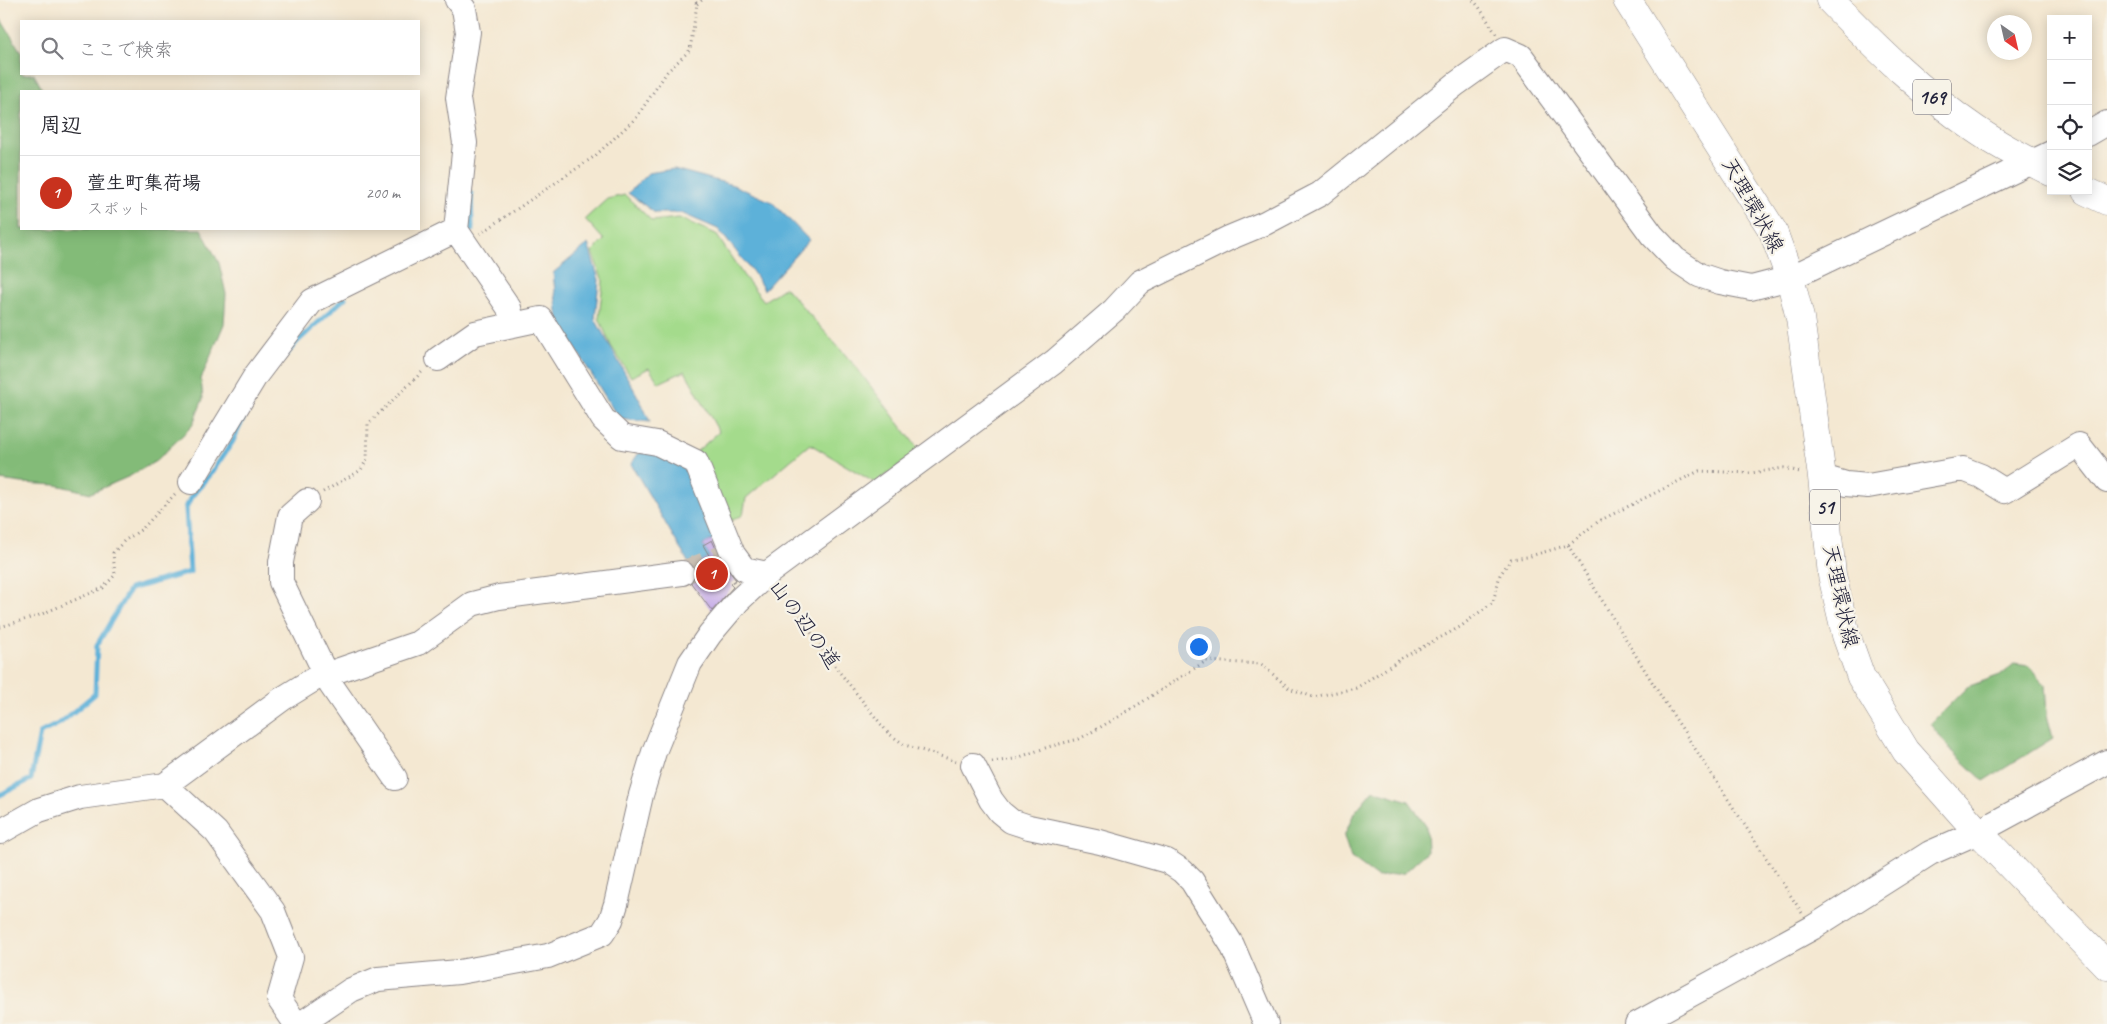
<!DOCTYPE html>
<html lang="ja">
<head>
<meta charset="utf-8">
<style>
  :root { --surface:#fff; --page:#f2f2f3; --text:#2b2b33; --muted:#7c7c81; --line:#e1e1e2; --accent:#c8321e }
  body { margin:0; font-family:Caveat,"Klee One",sans-serif; background:var(--page); color:var(--text) }
  .controls { position:absolute; right:15px; top:15px; display:grid; overflow:hidden; border-radius:0px; box-shadow:0 2px 12px #0003 }
  .controls button { width:45px; height:45px; display:grid; place-items:center; padding:0; border:0; border-bottom:1px solid var(--line); background:var(--surface); color:var(--text); font:25px sans-serif }
  .compass { position:absolute; left:1987px; top:15px; width:45px; height:45px; border-radius:50%; background:var(--surface); box-shadow:0 2px 12px #0003; rotate:146deg }
  .you { position:absolute; left:1198px; top:646px; width:18px; height:18px; margin:-12px; border:4px solid #fff; border-radius:50%; background:#1a73e8; box-shadow:0 0 0 8px #1a73e833 }
  .badge { display:grid; place-items:center; width:32px; height:32px; border-radius:50%; background:var(--accent); color:#fff; font-size:16px; font-weight:700 }
  .pin { position:absolute; translate:-50% -50%; border:2px solid #fff; box-shadow:0 1px 5px #0006 }
  .list { margin:0; padding:0; list-style:none }
  h2 { display:flex; justify-content:space-between; align-items:center; height:65px; margin:0; padding:0 20px; font-size:21px }
  h2 small { font-size:16px; font-weight:400; color:var(--muted) }
  .list li { display:grid; grid-template-columns:32px 1fr auto; gap:15px; align-items:center; box-sizing:border-box; height:75px; padding:0 20px; border-top:1px solid var(--line) }
  .list b { display:block; font-size:19px; white-space:nowrap }
  .list p { margin:0; font-size:16px; white-space:nowrap; color:var(--muted) }
  .list em { font-size:16px; font-style:normal; color:var(--muted) }
  .icon { flex:none; width:28px; height:28px; fill:none; stroke:currentColor; stroke-width:2; stroke-linecap:round; stroke-linejoin:round }
  .map { position:relative; flex:none; width:2107px; height:1024px; overflow:hidden }
  .search { position:absolute; background:var(--surface); box-shadow:0 2px 12px #0003; left:20px; top:20px; width:400px; height:55px; display:flex; align-items:center; gap:12px; box-sizing:border-box; padding:0 18px; border-radius:0px; color:var(--muted); font-size:19px }
  .panel { position:absolute; background:var(--surface); box-shadow:0 2px 12px #0003; left:20px; top:90px; width:400px; height:140px; border-radius:0px }
  .map>svg:first-child { display:block }
</style>
</head>
<body>
<div class="map">
<svg width="2107" height="1024" viewBox="0 0 2107 1024">
  <rect width="100%" height="100%" fill="#f7f3e8"/>
  <filter id="ink" filterUnits="userSpaceOnUse"><feTurbulence type="fractalNoise" baseFrequency=".02" numOctaves="2"/><feDisplacementMap in="SourceGraphic" scale="10" xChannelSelector="R" yChannelSelector="G"/><feConvolveMatrix kernelMatrix="1 2 1 2 8 2 1 2 1" color-interpolation-filters="sRGB"/></filter>
  <filter id="wash" filterUnits="userSpaceOnUse"><feTurbulence type="fractalNoise" baseFrequency=".0096" numOctaves="4" result="noise"/><feDisplacementMap in="SourceGraphic" scale="20" xChannelSelector="R" yChannelSelector="G"/><feGaussianBlur stdDeviation="1.12" result="paint"/><feColorMatrix in="noise" values="0 0 0 0 0 0 0 0 0 0 0 0 0 0 0 0 0 1.4 0 .05"/><feComposite in="paint" operator="in"/></filter>
  <g filter="url(#wash)">
    <rect width="100%" height="100%" fill="#f4e8d2"/>
    <path fill="#a4db8c" stroke="#637e64" d="M625 195 652 221 679 218 716 234 743 275 764 301 785 287 856 367 920 451 875 483 810 444 746 498 743 515 731 521 697 451 719 432 685 371 659 383 649 368 631 377 611 346 599 318 603 281 592 252 604 240 585 219 607 199Z"/>
    <path fill="#83bb78" stroke="#526e5a" d="M0 18 21 52V74H34L43 91H21V229H201L219 263 226 294 224 324 201 379 203 399 192 426 156 461 130 476 91 493 56 485 22 483 0 480Z
      M2014 664 2029 666 2045 685 2047 715 2053 738 1984 781 1950 749 1930 724 1967 687 2000 675Z
      M1373 790 1409 801 1426 825 1427 852 1404 873 1377 877 1351 858 1344 837 1354 813Z"/>
    <path fill="#5db1d9" stroke="#406a8a" d="M674 169 733 185 772 202 809 240 764 290 753 272 718 229 681 213H655L628 193 648 173Z
      M588 244 599 280 595 319 642 404 650 422 619 419 558 320 553 273Z
      M657 449 692 465 721 535 703 545 710 557 691 567 631 464 638 454Z"/>
    <g fill="none" stroke-linecap="round" stroke-linejoin="round">
      <path stroke="#5db1d9" stroke-width="5" d="M464 233 472 230 471 194
        M280 362 297 342 345 298
        M0 795 31 779 40 733 60 723 95 694 97 645 130 589 190 572 186 508 191 497 210 475 233 441 243 419"/>
    </g>
    <g id="blocks">
      <path fill="#c0a3e9" d="M712 540 722 562 736 580 730 584 733 587 712 611 691 583 696 572 693 565 710 557 703 545Z"/>
    </g>
  </g>
  <g filter="url(#ink)">
    <use href="#blocks" fill-opacity="0" stroke="#8b8586" stroke-width="1"/>
    <g fill="none" stroke-linecap="round" stroke-linejoin="round">
      <path stroke="#cac0b4" stroke-width="24" stroke-dasharray="24 12" stroke-linecap="butt" d="M682 573 726 556"/>
      <defs>
        <path id="minor" d="M457 0 464 9 468 32 458 98 465 143 456 230 509 308 513 325 541 319 603 419 622 437 657 443 696 462 733 554 744 569 767 574
          M2088 134 2107 123
          M438 359 475 333 513 325
          M1822 477 1846 484 1868 486 1963 469 1981 476 2005 491 2079 445 2107 481
          M191 482 256 375 312 301 456 230
          M307 501 290 516 281 562V582L331 685 395 778
          M973 765 991 800 1000 812 1011 821 1029 827 1100 842 1167 861 1182 871 1192 881 1232 945 1266 1024
          M165 785 216 832 273 911 291 957 279 999 296 1024
          M0 832 39 810 80 797 165 785 282 699 316 678 418 643 472 604 499 597 682 573
          M301 1024 351 990 378 979 459 972 548 956 602 934 611 920 616 904 641 795 654 752 690 663 710 634 738 601 767 574 1054 362 1114 310 1140 282 1229 238 1265 223 1320 194 1456 84 1505 49 1521 56 1652 235 1675 259 1699 275 1720 282 1751 288 1790 278 2051 153
          M1637 1024 1812 928 1930 853 1978 832 2107 762"/>
        <path id="major" d="M1627 0 1773 231 1790 278 1800 318 1822 477 1832 575 1846 635 1861 677 1906 751 1978 832 2107 966"/>
        <path id="highway" d="M1830 0C1875 47 1921 92 1975 129 1998 145 2025 159 2051 172
          M2086 191 2107 201"/>
      </defs>
      <use href="#minor" stroke="#8b8586" stroke-width="26"/>
      <use href="#major" stroke="#8b8586" stroke-width="29"/>
      <use href="#highway" stroke="#8b8586" stroke-width="29"/>
      <path stroke="#8b8586" stroke-width="3" stroke-dasharray="1 4" stroke-linecap="butt" d="M1473 0 1479 7 1496 34
        M697 4 702 0
        M480 234 595 156 636 118 667 72 690 50 697 4 694 0
        M323 492 361 470 367 459 368 424 424 370
        M1568 545 1662 698 1802 913
        M779 588 800 615 825 654 888 733 905 745 956 761
        M0 627 37 616 103 588 115 575 113 553 124 541 142 529 176 493
        M992 762 1014 759 1048 747 1079 739 1122 715 1206 661 1261 664 1289 688 1313 697 1356 688 1404 657 1460 627 1493 602 1500 575 1511 559 1527 557 1568 545 1599 521 1699 471 1751 473 1784 468 1800 472"/>
      <use href="#minor" stroke="#fff" stroke-width="24"/>
      <use href="#major" stroke="#fff" stroke-width="28"/>
      <use href="#highway" stroke="#fff" stroke-width="28"/>
    </g>
  </g>
  <g text-anchor="middle" dominant-baseline="central" stroke-width="4.5" stroke-linejoin="round" paint-order="stroke">
    <g fill="#f7f3e8" stroke="#62616f" stroke-width="1">
      <rect x="1913" y="79.5" width="38" height="35" rx="4"/>
      <rect x="1810" y="489.5" width="30" height="35" rx="4"/>
    </g>
    <g font-size="20" font-weight="bold" fill="#22223b">
      <text x="1932" y="97">169</text>
      <text x="1825" y="507">51</text>
    </g>
    <g font-size="21" fill="#22223b" stroke="#f7f3e8">
      <text transform="translate(1753 205) rotate(61)">天理環状線</text>
      <text transform="translate(1841 596) rotate(78)">天理環状線</text>
      <text transform="translate(805 624) rotate(54)">山の辺の道</text>
    </g>
  </g>
</svg>
<div class="controls">
<button>+</button>
<button>−</button>
<button><svg class="icon" aria-label="locate" viewBox="0 0 24 24"><circle cx="12" cy="12" r="6"/><path d="M12 2v4M12 18v4M2 12h4M18 12h4"/></svg></button>
<button><svg class="icon" aria-label="layers" viewBox="0 0 24 24"><path d="M12 4l9 5-9 5-9-5zM3 14l9 5 9-5"/></svg></button>
</div>
<svg class="compass" viewBox="-18 -18 36 36"><path d="M0-13l5 13h-10z" fill="#e53935"/><path d="M0 13l5-13h-10z" fill="#7c7c81"/></svg>
<div class="you"></div>
<div class="pin badge" style="left:712px;top:574px">1</div>
<div class="search"><svg class="icon" aria-label="search" viewBox="0 0 24 24"><circle cx="10" cy="10" r="6"/><path d="M15 15l6 6"/></svg>ここで検索</div>
<section class="panel">
<h2>周辺<small></small></h2>
<ul class="list">
<li><span class="badge">1</span><div><b>萱生町集荷場</b><p>スポット</p></div><em>200 m</em></li>
</ul>
</section>
</div>
</body>
</html>
